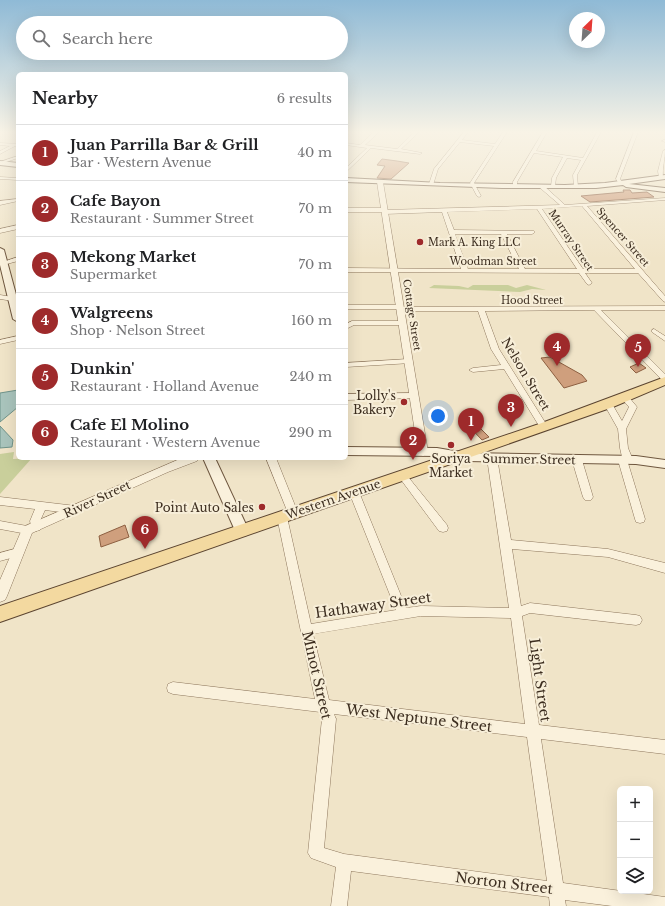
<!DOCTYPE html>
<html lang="en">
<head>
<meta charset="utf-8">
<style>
  :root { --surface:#fff; --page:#f2f2f2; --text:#202124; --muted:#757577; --line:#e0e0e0; --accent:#9e2a2b }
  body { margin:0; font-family:"Libre Baskerville",serif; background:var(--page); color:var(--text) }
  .controls { position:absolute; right:12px; bottom:12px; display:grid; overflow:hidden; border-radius:6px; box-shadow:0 4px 16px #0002 }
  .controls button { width:36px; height:36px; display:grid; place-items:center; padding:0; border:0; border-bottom:1px solid var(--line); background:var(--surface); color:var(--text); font:20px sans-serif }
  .compass { position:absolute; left:569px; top:12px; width:36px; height:36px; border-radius:50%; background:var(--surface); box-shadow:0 4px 16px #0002; rotate:25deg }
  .you { position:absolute; left:438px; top:416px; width:14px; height:14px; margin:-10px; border:3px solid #fff; border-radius:50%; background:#1a73e8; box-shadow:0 0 0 6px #1a73e833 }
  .badge { display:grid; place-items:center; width:26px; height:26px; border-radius:50%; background:var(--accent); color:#fff; font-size:13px; font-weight:700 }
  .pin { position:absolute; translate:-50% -33px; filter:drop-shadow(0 1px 2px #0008) }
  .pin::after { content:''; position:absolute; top:21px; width:14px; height:12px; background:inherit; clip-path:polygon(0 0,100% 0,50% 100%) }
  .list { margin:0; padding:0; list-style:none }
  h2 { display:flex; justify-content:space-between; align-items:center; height:52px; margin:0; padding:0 16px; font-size:17px }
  h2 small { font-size:13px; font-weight:400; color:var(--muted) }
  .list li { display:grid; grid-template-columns:26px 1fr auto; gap:12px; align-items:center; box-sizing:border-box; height:56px; padding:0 16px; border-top:1px solid var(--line) }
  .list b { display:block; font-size:15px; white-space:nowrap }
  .list p { margin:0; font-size:13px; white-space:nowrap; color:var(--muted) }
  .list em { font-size:13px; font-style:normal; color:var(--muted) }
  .icon { flex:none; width:22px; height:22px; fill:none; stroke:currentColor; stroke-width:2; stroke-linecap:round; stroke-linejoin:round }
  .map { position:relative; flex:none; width:665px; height:906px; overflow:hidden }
  .search { position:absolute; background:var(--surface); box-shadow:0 4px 16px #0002; left:16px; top:16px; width:332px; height:44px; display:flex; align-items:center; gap:10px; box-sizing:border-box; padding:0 14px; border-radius:22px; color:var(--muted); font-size:15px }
  .panel { position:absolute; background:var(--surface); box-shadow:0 4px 16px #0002; left:16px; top:72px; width:332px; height:388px; border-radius:6px }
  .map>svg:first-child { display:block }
</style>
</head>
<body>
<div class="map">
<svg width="665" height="906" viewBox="0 0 665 906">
  <rect width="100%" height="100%" fill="#f0e4c8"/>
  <path fill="#c9cf9b" d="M434 285 459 286 468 288 473 285H508L516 288 527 285 546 290 532 289 520 292 429 288Z
    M14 452 13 459 32 458 0 494V454Z"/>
  <path fill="#a9c4bc" stroke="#6f938a" d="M18 390V407L0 422V393Z
    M0 426 13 440 12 447 0 448Z"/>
  <path fill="#cf9f7d" stroke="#8d5f41" d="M382 159 397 161 409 163 391 179 377 178 385 166 377 165Z
    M623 190H630L632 193 647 192 654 197 590 202 581 196 624 192Z
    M550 357 582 375 587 381 564 388 541 358Z
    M639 363 646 368 636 373 630 367Z
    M473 418 480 424 477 425 489 437 482 440 464 421Z
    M125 525 129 537 101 547 99 536Z"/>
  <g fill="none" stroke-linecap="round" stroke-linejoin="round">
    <defs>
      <path id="minor" d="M374 132H379L365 145 397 149 414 132H419L401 149 422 153 420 154 371 148 346 172V168L367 148 346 145V143L360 145Z
        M464 132H468L462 140 495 144 503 132H507L474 183 481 196 479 197 477 196 470 183 494 146 460 142 438 169 433 185 429 184 434 169Z
        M543 132H547L536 151 583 158 597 132H601L577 175 578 187 574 186 573 175 581 160 567 158 556 178 555 186 553 187 551 186 552 178 563 157 534 153 517 182V185L515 186 513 185V182Z
        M634 132H638L620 179 623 183 619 184 616 179Z
        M664 140H665V142L662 141Z
        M0 143 18 144V146H15L0 154V151L10 146 0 145Z
        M665 150C665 159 662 168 663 178L661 179 659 178 658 171 663 151Z
        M18 156V158L0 164V162Z
        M0 177 18 178V180L0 179Z
        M539 185H543L565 205 665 198V200L587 206 665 296V302L663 301 638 273H585L592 283 589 285 587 284 579 273 346 272V268L461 269 442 212 384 214 382 212H346V208H383L385 210 560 205 539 187ZM582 206 635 269H583L542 209ZM537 209 577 269H525L507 234H532L534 233V231L454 230 447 212ZM455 234H501L519 269H468Z
        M18 199V201L0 205V201Z
        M18 225V229L0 233V229Z
        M18 257V261L3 265 0 263Z
        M0 295 13 297 16 299 13 301 0 299Z
        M346 305H399L402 307 665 306V310H601L665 374V380H662L594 310 485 311 499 349 548 427 544 430 541 429 504 369 473 372 469 370 473 368 501 365 491 349 478 311H400L397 309H346Z
        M352 321H402L405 323 402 325H354L346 329V324Z
        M654 329 665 336V341L652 332V330Z
        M18 336V340L0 344V340Z
        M408 359H411V363L346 367V363Z
        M414 393 418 396 417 398 346 400V394Z
        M625 395 628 396 637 407 626 429 628 448 633 460 628 463 645 519 644 522 640 523 636 522 635 519 618 460 622 457 620 448 618 429 604 404 608 401 611 402 622 421 629 407 621 398Z
        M492 455 497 458 511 540 608 549 665 563V573L608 557 512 549 521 606 530 603 636 615 640 616 642 620 640 624 636 625 530 613 522 616 539 725 665 740V754L541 739 563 883 665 897V906H612L565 900 566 906H550L549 897 351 871 347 906H331L336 867 311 858 308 853 322 719 320 712 173 694 168 692 167 688 168 684 173 682 315 699 277 517 278 514 282 513 286 514 287 517 311 624 396 610 349 492 351 489H357L359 492 406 608 421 606 509 608 487 458ZM421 616 511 618 525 724 329 700 313 634ZM334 714 527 737 547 881 344 854 324 848 336 719Z
        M577 457 582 460 593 497 591 500H585L583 497 572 460Z
        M266 458H276L298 513 297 516H289L288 513Z
        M402 472 405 473 447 525 448 528 447 531 443 532 439 531 399 477 397 475 399 473Z
        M0 497 76 506 80 507 81 510 80 513 76 514 45 510 40 521 41 527 40 530 36 531 32 530 30 521 35 509 0 505Z
        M0 521 27 526 31 527 32 530 31 533 27 534 0 529Z
        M18 548 22 549 23 552 22 555 0 561V553Z"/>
      <path id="tertiary" d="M380 180 383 182 428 452 423 456 418 452 377 182Z
        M182 458H199L197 461 168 472 32 533 7 596 5 600 0 602V580L23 527Z"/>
      <path id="secondary" d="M0 161 18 163V167L0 165Z
        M665 175V179L629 184 665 188V192L626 187 623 185 596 188H502L346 182V178L440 183 565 185 605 183Z
        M0 248 4 250 18 302V322L13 319 0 265Z
        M346 447 437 448 466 453 636 456 665 460V468L636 464 466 461 437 456 346 455Z
        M203 458H215L249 531 247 535 242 536 237 535Z"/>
      <path id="primary" d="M665 377V385L613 407 0 622V606L539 424Z"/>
    </defs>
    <use href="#minor" stroke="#8d765c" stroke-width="1"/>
    <use href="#tertiary" stroke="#8d765c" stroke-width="1"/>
    <use href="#secondary" stroke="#6f573f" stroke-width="2"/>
    <use href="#primary" stroke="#5b4430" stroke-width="2"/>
    <use href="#minor" fill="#faf1dc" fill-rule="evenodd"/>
    <use href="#tertiary" fill="#faf1dc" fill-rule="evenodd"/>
    <use href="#secondary" fill="#faf1dc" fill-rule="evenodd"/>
    <use href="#primary" fill="#f3d9a0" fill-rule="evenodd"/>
  </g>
  <linearGradient id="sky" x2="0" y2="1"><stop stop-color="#8fbad6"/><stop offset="0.51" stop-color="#f8f3e6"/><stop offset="1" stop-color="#f8f3e6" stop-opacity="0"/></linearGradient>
  <rect width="665" height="259" fill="url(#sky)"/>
  <g fill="#9e2a2b" stroke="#f7eed8" stroke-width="1.5">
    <circle cx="420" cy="242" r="4"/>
    <circle cx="404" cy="402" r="4"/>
    <circle cx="451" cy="445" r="4"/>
    <circle cx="262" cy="507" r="4"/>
  </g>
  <g text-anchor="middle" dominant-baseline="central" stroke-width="4" stroke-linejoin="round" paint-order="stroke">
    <g font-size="10" fill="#3d2e20" stroke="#f7eed8">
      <text transform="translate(623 237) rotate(49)">Spencer Street</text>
      <text transform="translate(571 240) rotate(56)">Murray Street</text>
      <text x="493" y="261">Woodman Street</text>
      <text x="532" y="300">Hood Street</text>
      <text transform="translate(412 315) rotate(81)">Cottage Street</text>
    </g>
    <g font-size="10" fill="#3d2e20" stroke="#f7eed8" text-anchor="start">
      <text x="428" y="242">Mark A. King LLC</text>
    </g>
    <g font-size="12" fill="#3d2e20" stroke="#f7eed8">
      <text transform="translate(526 374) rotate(59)">Nelson Street</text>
      <text transform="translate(529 459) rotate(1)">Summer Street</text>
      <text transform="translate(97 499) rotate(-25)">River Street</text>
      <text transform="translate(333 499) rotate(-19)">Western Avenue</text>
    </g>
    <g font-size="12" fill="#3d2e20" stroke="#f7eed8" text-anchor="end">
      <text x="396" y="395">Lolly's<tspan x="396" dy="14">Bakery</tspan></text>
      <text x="451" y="458" text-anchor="middle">Soriya<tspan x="451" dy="14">Market</tspan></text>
      <text x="254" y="507">Point Auto Sales</text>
    </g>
    <g font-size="14" fill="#3d2e20" stroke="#f7eed8">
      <text transform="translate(373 605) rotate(-8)">Hathaway Street</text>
      <text transform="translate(317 675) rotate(77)">Minot Street</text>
      <text transform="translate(540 680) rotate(82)">Light Street</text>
      <text transform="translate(419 718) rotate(7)">West Neptune Street</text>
      <text transform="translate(504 883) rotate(7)">Norton Street</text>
    </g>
  </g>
</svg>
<div class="controls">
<button>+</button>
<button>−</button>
<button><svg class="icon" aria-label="layers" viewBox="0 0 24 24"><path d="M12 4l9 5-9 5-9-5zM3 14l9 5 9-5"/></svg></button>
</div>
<svg class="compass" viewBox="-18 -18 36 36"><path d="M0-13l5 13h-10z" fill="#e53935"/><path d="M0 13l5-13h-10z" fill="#757577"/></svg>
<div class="you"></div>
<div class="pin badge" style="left:471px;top:441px">1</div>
<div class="pin badge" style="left:413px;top:460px">2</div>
<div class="pin badge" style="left:511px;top:427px">3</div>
<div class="pin badge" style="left:557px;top:366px">4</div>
<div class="pin badge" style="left:638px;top:367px">5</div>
<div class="pin badge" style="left:145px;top:549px">6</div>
<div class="search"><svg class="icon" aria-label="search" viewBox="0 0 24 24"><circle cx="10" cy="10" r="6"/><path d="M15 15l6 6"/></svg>Search here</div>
<section class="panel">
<h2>Nearby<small>6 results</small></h2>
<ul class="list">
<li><span class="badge">1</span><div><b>Juan Parrilla Bar &amp; Grill</b><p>Bar · Western Avenue</p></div><em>40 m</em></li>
<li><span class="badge">2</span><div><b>Cafe Bayon</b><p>Restaurant · Summer Street</p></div><em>70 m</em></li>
<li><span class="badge">3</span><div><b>Mekong Market</b><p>Supermarket</p></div><em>70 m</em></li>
<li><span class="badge">4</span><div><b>Walgreens</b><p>Shop · Nelson Street</p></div><em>160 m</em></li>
<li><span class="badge">5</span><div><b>Dunkin'</b><p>Restaurant · Holland Avenue</p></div><em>240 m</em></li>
<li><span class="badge">6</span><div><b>Cafe El Molino</b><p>Restaurant · Western Avenue</p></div><em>290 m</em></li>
</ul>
</section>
</div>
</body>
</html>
